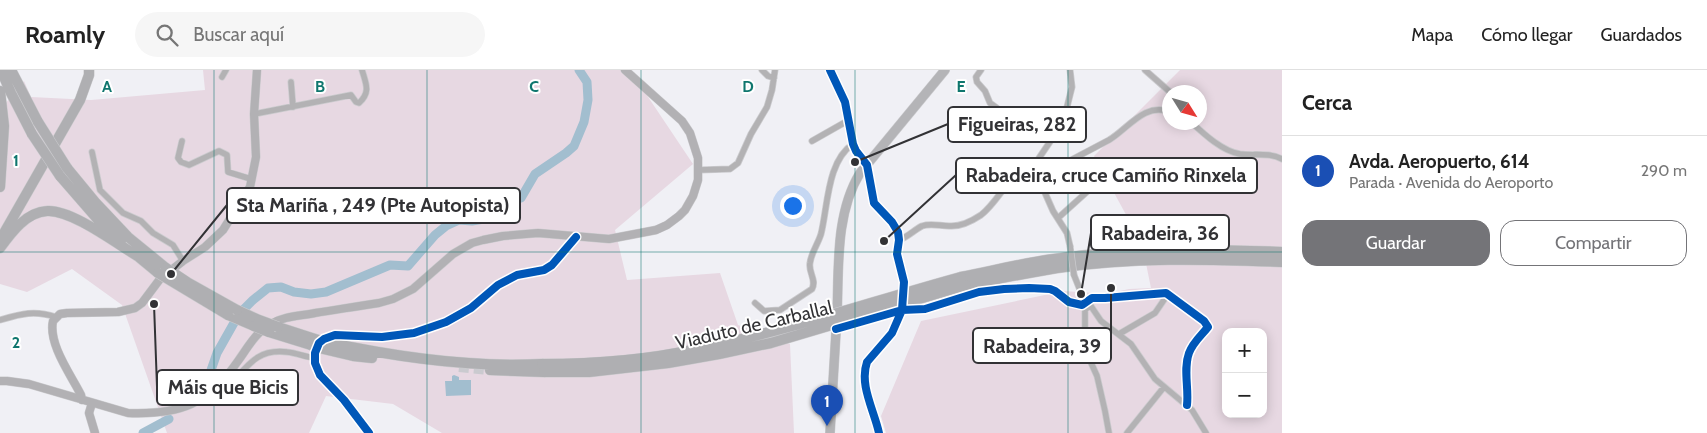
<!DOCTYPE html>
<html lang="es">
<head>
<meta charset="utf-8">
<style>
  :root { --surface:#fff; --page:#f6f6f6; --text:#222; --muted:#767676; --line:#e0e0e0; --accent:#747478 }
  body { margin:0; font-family:Cabin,sans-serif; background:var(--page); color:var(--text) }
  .controls { position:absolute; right:15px; bottom:15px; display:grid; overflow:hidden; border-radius:10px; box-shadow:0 2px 12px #0003 }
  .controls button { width:45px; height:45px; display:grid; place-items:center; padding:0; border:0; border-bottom:1px solid var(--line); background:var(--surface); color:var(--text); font:25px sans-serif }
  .compass { position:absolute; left:1162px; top:15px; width:45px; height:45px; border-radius:50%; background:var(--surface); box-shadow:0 2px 12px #0003; rotate:127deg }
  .you { position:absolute; left:792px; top:135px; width:18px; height:18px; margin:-12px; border:4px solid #fff; border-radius:50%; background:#1a73e8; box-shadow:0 0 0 8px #1a73e833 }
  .badge { display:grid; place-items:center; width:32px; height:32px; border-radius:50%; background:var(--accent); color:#fff; font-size:16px; font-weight:700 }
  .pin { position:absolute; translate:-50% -41px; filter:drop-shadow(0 1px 2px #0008) }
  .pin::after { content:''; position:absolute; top:26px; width:18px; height:15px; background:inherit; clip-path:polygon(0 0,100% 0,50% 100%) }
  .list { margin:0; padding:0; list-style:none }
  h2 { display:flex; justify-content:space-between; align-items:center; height:65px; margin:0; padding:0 20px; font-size:21px }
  h2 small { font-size:16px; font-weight:400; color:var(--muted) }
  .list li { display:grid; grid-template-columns:32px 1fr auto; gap:15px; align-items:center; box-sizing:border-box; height:70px; padding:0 20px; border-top:1px solid var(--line) }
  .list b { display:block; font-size:19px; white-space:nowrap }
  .list p { margin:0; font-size:16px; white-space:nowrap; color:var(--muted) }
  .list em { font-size:16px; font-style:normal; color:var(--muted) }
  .actions { display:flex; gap:10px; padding:15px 20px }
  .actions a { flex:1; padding:11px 0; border:1px solid var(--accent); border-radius:15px; text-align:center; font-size:18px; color:var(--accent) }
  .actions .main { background:var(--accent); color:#fff }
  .icon { flex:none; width:28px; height:28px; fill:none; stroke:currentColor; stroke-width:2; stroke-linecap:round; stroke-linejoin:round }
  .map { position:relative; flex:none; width:1282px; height:363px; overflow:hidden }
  header { display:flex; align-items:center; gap:30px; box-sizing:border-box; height:70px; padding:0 25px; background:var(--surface); border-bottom:1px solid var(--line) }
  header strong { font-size:24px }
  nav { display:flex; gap:28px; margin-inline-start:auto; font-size:18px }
  .search { width:350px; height:45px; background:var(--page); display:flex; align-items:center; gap:12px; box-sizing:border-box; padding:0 18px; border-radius:28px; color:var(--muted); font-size:19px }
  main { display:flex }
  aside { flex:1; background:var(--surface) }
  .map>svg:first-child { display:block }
</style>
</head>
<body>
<header>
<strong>Roamly</strong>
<div class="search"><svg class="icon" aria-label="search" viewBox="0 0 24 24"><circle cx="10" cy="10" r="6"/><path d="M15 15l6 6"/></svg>Buscar aquí</div>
<nav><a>Mapa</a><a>Cómo llegar</a><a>Guardados</a></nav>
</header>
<main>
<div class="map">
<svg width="1282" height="363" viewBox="0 0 1282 363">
  <rect width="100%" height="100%" fill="#f0f0f5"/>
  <path fill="#e7d8e2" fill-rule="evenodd" d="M203 0H630L693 94 615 160 627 210 720 203 738 255 790 274 794 363H442L393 334 326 326 309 363H167L122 235 72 199 27 222 0 214V40L24 11 31 27 91 30 205 20Z
    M1180 0H1282V363H886L881 346 921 251 1064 221 1107 224 1129 219 1151 218 1142 174 1094 86ZM1170 22H1200V52H1170ZM1226 262H1263V344H1226Z"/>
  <path fill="#a2becf" d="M454 305 459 307V310H471V325L446 326 445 311H452V306Z"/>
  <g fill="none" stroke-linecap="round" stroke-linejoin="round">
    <path stroke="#a2becf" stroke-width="9" d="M188 331 209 306 217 283 239 244 253 230 268 218 281 217 294 222 311 224 326 222 390 195 408 196 435 165 446 156 459 150 472 151 484 149 503 140 507 134 511 131 521 128 535 104 566 83 574 76 584 52 588 30 587 12 579 0
      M143 363 169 349"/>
    <path stroke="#cacacf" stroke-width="10" stroke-dasharray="10 5" stroke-linecap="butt" d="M459 297 489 300"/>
    <defs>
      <path id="street" d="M762 0 768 6 774 8
        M830 0 845 32 853 74 856 81 867 95 874 133 892 152 898 162 899 170 897 184 904 212 903 224
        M981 0 976 7 977 12 985 21 990 33 997 38
        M1145 0 1170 22
        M222 7 226 0
        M291 12 293 37
        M254 44 351 25 356 32 359 33C371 22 366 14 362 0
        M1191 52C1204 64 1222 81 1240 84 1254 86 1268 82 1282 89
        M182 71 178 88 181 92 189 95 219 81 227 85 228 102 251 109
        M812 71 849 50
        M92 82 100 120 123 143 141 151 153 163 173 175 183 191
        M1036 99H1054L1109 70C1128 59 1144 32 1170 42
        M699 100 730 99 738 93 751 64 767 37 772 20 775 0
        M1058 148 1089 120 1109 118
        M899 170C908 167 914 160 922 156 931 153 940 156 949 156 960 157 972 151 981 145 1000 131 1011 98 1036 94
        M1070 176 1067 163 1053 141 1038 107 1036 98 1039 88 1058 60 1066 41 1072 17 1070 0
        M1074 205 1080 220 1101 251 1131 274 1155 309 1192 340 1206 363
        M755 233 764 241 780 240 812 219C817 210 808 202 810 193 811 183 818 174 821 164 828 136 827 91 853 74
        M1090 235 1085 240V275L1088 286 1097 306 1105 341 1109 363
        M0 250C21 244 34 240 56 247
        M836 259 902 240 925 239 979 222 1004 219 1029 218 1050 219 1055 221 1069 232 1082 235 1092 228H1105L1166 223 1204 251 1208 257C1201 266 1193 272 1189 283 1183 299 1189 318 1187 335
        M1119 264 1155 243 1168 224
        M219 316 222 319H226C246 299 255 278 287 282 297 283 305 287 315 288
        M369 363 344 330 320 305 315 293V283L319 273 324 269 335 265 382 267 414 263 446 252 471 238 498 215 517 205 544 200 552 195 576 167
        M879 363C874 340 859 315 867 292L892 263 902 239
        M1127 363 1164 317"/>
      <path id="secondary" d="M0 311H7L29 314 128 343C181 345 208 334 238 291 248 277 256 262 271 254 284 246 300 246 315 243 336 240 357 236 379 233L393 229 413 219 453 184 472 173 483 170 503 166 538 163 609 169 656 160 667 155 679 146 685 140 693 126 698 110V88L690 63 682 51 625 0
        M82 330 81 325C71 305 48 274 53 251L60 244 67 243 118 242 135 238 142 233 160 209 183 191 205 177 223 160 250 117 256 87 254 44 257 0
        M92 333 89 343 95 363"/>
      <path id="primary" d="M830 363C832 324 835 284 837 245 839 198 835 144 860 103L945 0"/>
      <path id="highway" d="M1 0 11 23 32 64
        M11 0 38 52
        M0 21 4 56 0 117
        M67 98 95 132 128 167 166 198
        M60 106 100 152 121 171
        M0 170 80 30 89 5V0
        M0 178C11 163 26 142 47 141 71 139 117 174 139 187
        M135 184 158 203
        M961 207C992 201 1023 193 1054 189 1131 178 1205 179 1282 182
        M966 215C997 209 1027 203 1057 198 1131 187 1207 189 1282 192
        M237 240 259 250
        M228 245 254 256
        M278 257 315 269
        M269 262 311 275
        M326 272C396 287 470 298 542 294
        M319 278 353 286 372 288
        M490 300 544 302"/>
    </defs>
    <use href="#street" stroke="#cbcbce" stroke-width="7"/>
    <use href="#secondary" stroke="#cbcbce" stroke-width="9"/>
    <use href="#primary" stroke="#cbcbce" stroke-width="10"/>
    <use href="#highway" stroke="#cbcbce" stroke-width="11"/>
    <use href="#street" stroke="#b3b2b4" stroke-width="5.5"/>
    <use href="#secondary" stroke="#b2b1b4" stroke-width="8"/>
    <use href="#primary" stroke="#b4b4b7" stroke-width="9"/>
    <use href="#highway" stroke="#afafb2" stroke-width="10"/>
    <defs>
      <path id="street-bridge" d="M1070 176 1074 205"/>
      <path id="highway-bridge" d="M38 52 67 98
        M32 64 60 106
        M166 198 187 212 237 240
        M158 203 228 245
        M259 250 278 257
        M254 256 269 262
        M315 269 326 272
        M311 275 319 278
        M542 294C594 294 647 290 697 279 787 261 873 231 961 207
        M544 302H589L668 293 719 284 771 273 966 215"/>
    </defs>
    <use href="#street-bridge" stroke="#cbcbce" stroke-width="7" stroke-linecap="butt"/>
    <use href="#highway-bridge" stroke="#cbcbce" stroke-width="11" stroke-linecap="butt"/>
    <use href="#street-bridge" stroke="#b3b2b4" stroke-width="5.5"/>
    <use href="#highway-bridge" stroke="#afafb2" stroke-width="10"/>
    <defs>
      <path id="cycleway" d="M830 0 845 32 853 74 856 81 867 95 874 133 892 152 898 162 899 170 897 184 904 212 902 240 892 263 867 292C859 315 874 340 879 363
        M836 259 902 240 925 239 979 222 1004 219 1029 218 1050 219 1055 221 1069 232 1082 235 1092 228H1105L1166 223 1204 251 1208 257C1201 266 1193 272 1189 283 1183 299 1189 318 1187 335
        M369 363 344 330 320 305 315 293V283L319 273 324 269 335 265 382 267 414 263 446 252 471 238 498 215 517 205 544 200 552 195 576 167"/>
    </defs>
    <use href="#cycleway" stroke="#fff" stroke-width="11"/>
    <use href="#cycleway" stroke="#0057b8" stroke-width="8"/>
  </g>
  <path fill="none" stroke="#0f766e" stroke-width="1" stroke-opacity="0.55" d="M214 0V363M427 0V363M641 0V363M855 0V363M1068 0V363M0 182H1282"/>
  <g text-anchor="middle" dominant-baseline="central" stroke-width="4" stroke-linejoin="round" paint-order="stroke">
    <g font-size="19" fill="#323235" stroke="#fff">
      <text transform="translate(754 255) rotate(-13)">Viaduto de Carballal</text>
    </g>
  </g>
  <g font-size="16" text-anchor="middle" font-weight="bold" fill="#0f766e" stroke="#fff" stroke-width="4" stroke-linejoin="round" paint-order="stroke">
    <text x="107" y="22">A</text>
    <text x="320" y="22">B</text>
    <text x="534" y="22">C</text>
    <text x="748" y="22">D</text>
    <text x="961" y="22">E</text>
    <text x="16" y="96">1</text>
    <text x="16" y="278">2</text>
  </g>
  <path fill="none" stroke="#323235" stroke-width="2" d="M855 92L948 54M884 171L956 105M171 204L227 135M1081 224L1091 163M1111 218L1111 276M154 234L157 317"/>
  <g fill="#323235" stroke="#fff" stroke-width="2">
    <circle cx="855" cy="92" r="5"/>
    <circle cx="884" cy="171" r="5"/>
    <circle cx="171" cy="204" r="5"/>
    <circle cx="1081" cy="224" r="5"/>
    <circle cx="1111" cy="218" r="5"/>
    <circle cx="154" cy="234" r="5"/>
  </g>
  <g fill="#fff" stroke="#323235" stroke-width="2">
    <rect x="948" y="37" width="138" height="35" rx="5"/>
    <rect x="956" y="88" width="301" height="35" rx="5"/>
    <rect x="227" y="118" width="293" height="35" rx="5"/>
    <rect x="1091" y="145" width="138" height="35" rx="5"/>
    <rect x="973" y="258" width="138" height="35" rx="5"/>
    <rect x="157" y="300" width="141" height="35" rx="5"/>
  </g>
  <g font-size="20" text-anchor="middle" font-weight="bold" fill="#323235">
    <text x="1017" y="61">Figueiras, 282</text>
    <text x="1106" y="112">Rabadeira, cruce Camiño Rinxela</text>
    <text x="373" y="142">Sta Mariña , 249 (Pte Autopista)</text>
    <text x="1160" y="170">Rabadeira, 36</text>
    <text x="1042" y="283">Rabadeira, 39</text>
    <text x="228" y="324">Máis que Bicis</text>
  </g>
</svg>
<div class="controls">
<button>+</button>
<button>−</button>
</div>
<svg class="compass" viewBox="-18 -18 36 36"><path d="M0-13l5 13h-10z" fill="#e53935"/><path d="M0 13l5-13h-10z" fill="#767676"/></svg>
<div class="you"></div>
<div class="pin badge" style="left:827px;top:356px;background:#1a4fb4">1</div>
</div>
<aside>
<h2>Cerca<small></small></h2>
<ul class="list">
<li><span class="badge" style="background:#1a4fb4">1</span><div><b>Avda. Aeropuerto, 614</b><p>Parada · Avenida do Aeroporto</p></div><em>290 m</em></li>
</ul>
<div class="actions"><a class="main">Guardar</a><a>Compartir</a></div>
</aside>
</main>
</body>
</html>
